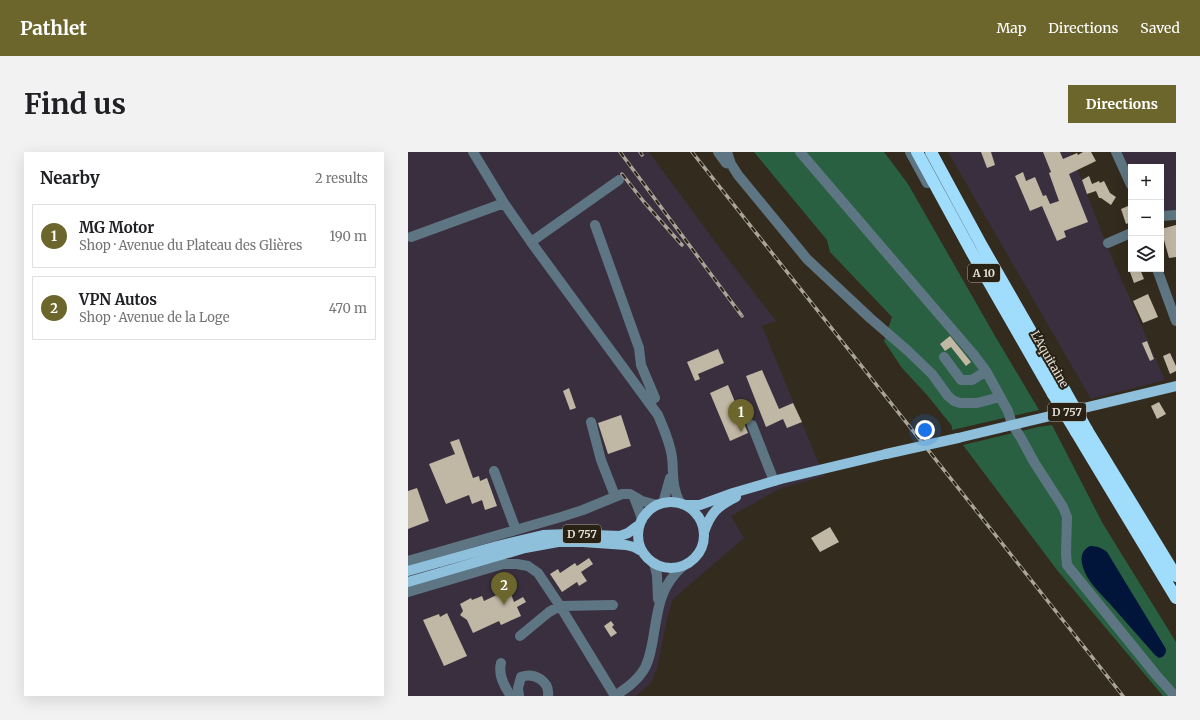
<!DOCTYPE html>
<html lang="en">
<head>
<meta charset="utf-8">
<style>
  :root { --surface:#fff; --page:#f2f2f2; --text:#202124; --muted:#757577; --line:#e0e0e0; --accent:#6c662d }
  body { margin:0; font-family:Merriweather,serif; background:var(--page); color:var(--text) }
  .controls { position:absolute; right:12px; top:12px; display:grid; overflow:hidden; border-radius:0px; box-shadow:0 4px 16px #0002 }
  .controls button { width:36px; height:36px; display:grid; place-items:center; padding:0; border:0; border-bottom:1px solid var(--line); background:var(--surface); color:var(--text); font:20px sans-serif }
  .you { position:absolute; left:517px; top:278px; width:14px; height:14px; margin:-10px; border:3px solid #fff; border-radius:50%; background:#1a73e8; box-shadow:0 0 0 6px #1a73e833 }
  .badge { display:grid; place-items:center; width:26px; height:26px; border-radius:50%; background:var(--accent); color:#fff; font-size:13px; font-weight:700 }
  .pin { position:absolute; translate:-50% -33px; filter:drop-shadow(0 1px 2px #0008) }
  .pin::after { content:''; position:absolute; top:21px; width:14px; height:12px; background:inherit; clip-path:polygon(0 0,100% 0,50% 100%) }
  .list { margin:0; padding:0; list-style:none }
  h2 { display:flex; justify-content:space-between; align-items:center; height:52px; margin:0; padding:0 16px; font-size:17px }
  h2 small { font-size:13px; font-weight:400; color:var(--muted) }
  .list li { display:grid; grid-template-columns:26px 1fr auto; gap:12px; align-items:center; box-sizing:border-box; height:64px; margin:0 8px 8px; padding:0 8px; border:1px solid var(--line); border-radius:0px }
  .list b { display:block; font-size:15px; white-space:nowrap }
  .list p { margin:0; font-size:13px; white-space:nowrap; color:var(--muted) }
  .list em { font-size:13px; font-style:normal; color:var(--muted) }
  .icon { flex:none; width:22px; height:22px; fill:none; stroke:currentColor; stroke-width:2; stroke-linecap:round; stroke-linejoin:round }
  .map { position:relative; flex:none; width:768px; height:544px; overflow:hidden; border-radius:0px }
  header { display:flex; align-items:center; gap:24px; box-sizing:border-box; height:56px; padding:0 20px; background:var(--accent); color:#fff }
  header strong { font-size:19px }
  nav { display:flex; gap:22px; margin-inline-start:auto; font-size:14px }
  .intro { display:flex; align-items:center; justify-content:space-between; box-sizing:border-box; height:96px; padding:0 24px }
  h1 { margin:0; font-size:28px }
  .button { padding:10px 18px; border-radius:0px; background:var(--accent); color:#fff; font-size:14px; font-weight:700 }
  main { display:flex; gap:24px; padding:0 24px }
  aside { flex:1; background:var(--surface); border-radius:0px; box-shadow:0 4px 16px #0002 }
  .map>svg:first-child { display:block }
</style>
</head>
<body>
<header>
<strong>Pathlet</strong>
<nav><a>Map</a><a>Directions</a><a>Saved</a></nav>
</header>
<div class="intro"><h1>Find us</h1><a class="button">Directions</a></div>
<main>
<aside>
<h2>Nearby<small>2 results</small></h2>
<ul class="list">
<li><span class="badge">1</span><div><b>MG Motor</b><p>Shop · Avenue du Plateau des Glières</p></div><em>190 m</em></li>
<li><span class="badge">2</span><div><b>VPN Autos</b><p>Shop · Avenue de la Loge</p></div><em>470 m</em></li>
</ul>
</aside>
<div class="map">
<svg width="768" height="544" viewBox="0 0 768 544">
  <rect width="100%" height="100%" fill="#332b1d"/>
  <path fill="#3a2f3e" d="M0 0H241L314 99 368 169 354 174 416 324 371 337 323 364 336 386 265 447 260 463 249 516 243 531 228 544H0Z
    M540 0H663L697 89 757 228 683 247Z
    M713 0H768V59L753 61V15H723V24Z"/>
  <path fill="#296042" d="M346 0H476L500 32 587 184 631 258 544 278V274L519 243 494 216 476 189 484 165 422 100 419 88Z
    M644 273 695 372 768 490V544H755L649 418 555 293 630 275Z"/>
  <path fill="#01153a" d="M682 394C689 394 694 396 699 400L758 497C758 502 756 505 751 506L747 503C732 486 717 469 702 452 693 442 680 430 676 418 672 408 672 399 682 394Z"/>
  <path fill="#c1b7a5" d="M573 0H583L587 13 579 16Z
    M635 0H652L655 7 669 1 670 3 675 0H683L688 9 661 22 680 70 656 79 658 85 649 89 634 54 622 59 607 24 615 20 618 29 627 25 635 44 638 43 642 52 651 49 641 21 643 20Z
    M681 24 684 32 691 29 692 31 696 29 702 41 708 45 703 53 693 46H691L688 39 679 42 674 28Z
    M720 54 723 62V70L718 72 713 57Z
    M768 73V105L761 106 753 77Z
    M728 117H732L736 127 726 131 722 120Z
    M740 142 750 165 735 171 725 149Z
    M542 184 563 210 558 214 543 195 537 199 532 192Z
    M739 189 746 207 742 209 734 191Z
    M310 197 316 211 290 222 292 227 287 229 279 210Z
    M762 201 768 214V219L762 222 755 204Z
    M354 218 371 257 385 251 394 270 379 276 375 267 358 275 338 224Z
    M320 233 340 281 322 289 302 241Z
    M161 236 168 256 162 258 155 239Z
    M751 250 758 262 749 267 743 254Z
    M213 263 223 294 200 302 190 271Z
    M51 287 65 326 71 324 72 329 79 326 89 354 77 358 74 348 64 352 61 343 38 352 21 312 47 302 42 290Z
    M9 336 21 369 0 377V339Z
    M422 375 431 390 412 400 403 386Z
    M181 406 185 412 173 420 179 429 171 434 169 430 154 440 142 422 150 417 152 421 167 411 169 414Z
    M101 437 106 450 115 445 118 450 109 455 113 464 93 473 91 469 65 481 59 468 52 463 55 459 52 452 63 446 64 448 74 444 76 449Z
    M39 461 59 504 36 514 15 468 31 462 32 465Z
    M203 469 206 473 204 475 209 481 203 485 196 474Z"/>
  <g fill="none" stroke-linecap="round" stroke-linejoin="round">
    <path stroke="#5e7683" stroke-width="10" d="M65 0 96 51 123 90 250 263C256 277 262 290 264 305 266 324 263 332 272 351
      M310 0 318 11 323 12
      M319 0 323 12 330 23 399 107 462 166 499 198 524 222 540 244 546 249 552 251H569L592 245
      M392 0 566 203 578 219 600 259 604 272 613 286 626 310 655 355 659 365 658 401 659 413 749 524 767 544
      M502 0 519 31
      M708 0 723 33
      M753 64 768 63
      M187 73 231 196 233 213 247 246 241 249
      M3 85 96 51
      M123 90 211 28
      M700 91 723 81
      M749 117 768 169
      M536 205 553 228H564L578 219
      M183 270 193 308 207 344
      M344 273 366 329
      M86 319 108 378
      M226 345 232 361 234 368
      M255 351 262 326
      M0 409 153 365 175 358 214 342H222L234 349 249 353
      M246 411 249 423 250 447
      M0 440 95 412H109L120 414 130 421 152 454 207 544
      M112 484 141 460 152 454 205 453
      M93 511C90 523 96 534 103 544
      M111 544 110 536 113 525C126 520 142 529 140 544
      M207 544C217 537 228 530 235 519 241 510 243 498 245 487 250 458 251 435 275 414"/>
    <path stroke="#8ec0db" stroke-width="10" d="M550 286 768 234
      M230 383a33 33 0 1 1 66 0a33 33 0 1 1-66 0Z
      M278 353H292L325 341 373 327 478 302
      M296 380C303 360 310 354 328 345
      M0 419 89 394 135 383 160 382 212 384 220 381 232 372
      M0 430 117 396 150 390H175L218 393 226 395 235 400"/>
    <path stroke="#a0ddfd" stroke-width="12" d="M509 0 563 99 645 242
      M523 0 574 94 657 239
      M679 278 768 424
      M668 280 768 446"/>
    <defs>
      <path id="rail" d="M212 0 334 164
        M232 0 234 3
        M284 0 715 544
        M214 22 236 50 274 93"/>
    </defs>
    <use href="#rail" stroke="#aaa499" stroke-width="3.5"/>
    <use href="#rail" stroke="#292113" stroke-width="2" stroke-dasharray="6" stroke-linecap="butt"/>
    <path stroke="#8ec0db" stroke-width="10" d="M478 302 550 286"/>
    <path stroke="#a0ddfd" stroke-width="12" d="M657 239 679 278
      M645 242 668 280"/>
  </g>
  <g text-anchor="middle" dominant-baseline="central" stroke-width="4" stroke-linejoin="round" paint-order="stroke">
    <g fill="#292113" stroke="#aaa59a" stroke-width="1">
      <rect x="560" y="112" width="32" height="18" rx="3"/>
      <rect x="640" y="251" width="38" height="18" rx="3"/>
      <rect x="155" y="373" width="38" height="18" rx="3"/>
    </g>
    <g font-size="11" font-weight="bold" fill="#e2ddd4">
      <text x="576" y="121">A 10</text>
      <text x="659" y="260">D 757</text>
      <text x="174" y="382">D 757</text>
    </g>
    <g font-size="12" fill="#e2ddd4" stroke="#292113">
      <text transform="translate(642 207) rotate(60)">L'Aquitaine</text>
    </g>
  </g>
</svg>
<div class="controls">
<button>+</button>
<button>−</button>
<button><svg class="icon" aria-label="layers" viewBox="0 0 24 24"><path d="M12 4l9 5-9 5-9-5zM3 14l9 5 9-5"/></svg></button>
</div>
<div class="you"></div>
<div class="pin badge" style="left:333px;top:280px">1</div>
<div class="pin badge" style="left:96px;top:453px">2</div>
</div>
</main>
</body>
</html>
